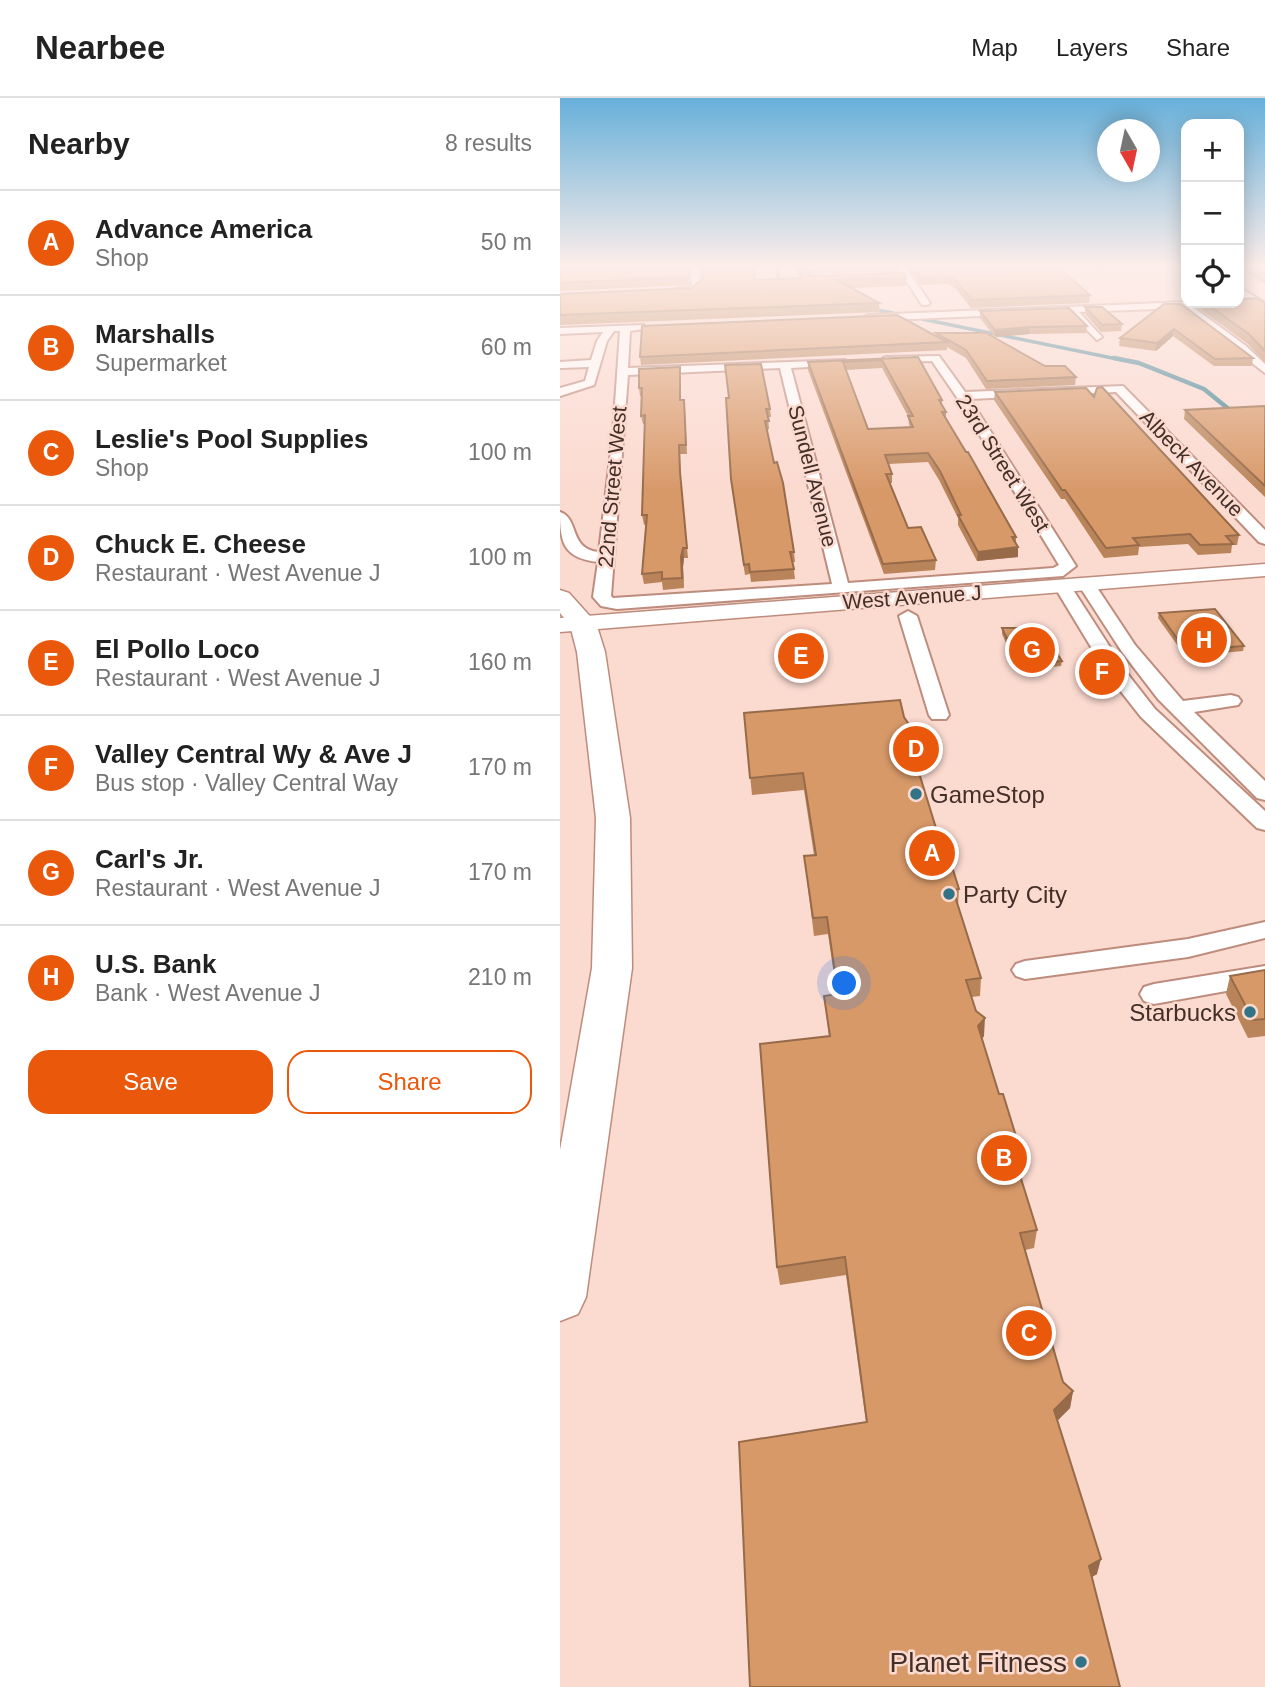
<!DOCTYPE html>
<html lang="en">
<head>
<meta charset="utf-8">
<style>
  :root { --surface:#fff; --page:#f2f2f2; --text:#222; --muted:#767676; --line:#e0e0e0; --accent:#ea580c }
  body { margin:0; font-family:Arial,sans-serif; background:var(--page); color:var(--text) }
  .controls { position:absolute; right:21px; top:21px; display:grid; overflow:hidden; border-radius:14px; box-shadow:0 4px 18px #0003 }
  .controls button { width:63px; height:63px; display:grid; place-items:center; padding:0; border:0; border-bottom:2px solid var(--line); background:var(--surface); color:var(--text); font:35px sans-serif }
  .compass { position:absolute; left:537px; top:21px; width:63px; height:63px; border-radius:50%; background:var(--surface); box-shadow:0 4px 18px #0003; rotate:171deg }
  .you { position:absolute; left:285px; top:886px; width:24px; height:24px; margin:-18px; border:5px solid #fff; border-radius:50%; background:#1a73e8; box-shadow:0 0 0 10px #1a73e833 }
  .badge { display:grid; place-items:center; width:46px; height:46px; border-radius:50%; background:var(--accent); color:#fff; font-size:23px; font-weight:700 }
  .pin { position:absolute; translate:-50% -50%; border:4px solid #fff; box-shadow:0 2px 7px #0006 }
  .list { margin:0; padding:0; list-style:none }
  h2 { display:flex; justify-content:space-between; align-items:center; height:91px; margin:0; padding:0 28px; font-size:30px }
  h2 small { font-size:23px; font-weight:400; color:var(--muted) }
  .list li { display:grid; grid-template-columns:46px 1fr auto; gap:21px; align-items:center; box-sizing:border-box; height:105px; padding:0 28px; border-top:2px solid var(--line) }
  .list b { display:block; font-size:26px; white-space:nowrap }
  .list p { margin:0; font-size:23px; white-space:nowrap; color:var(--muted) }
  .list em { font-size:23px; font-style:normal; color:var(--muted) }
  .actions { display:flex; gap:14px; padding:21px 28px }
  .actions a { flex:1; padding:16px 0; border:2px solid var(--accent); border-radius:21px; text-align:center; font-size:24px; color:var(--accent) }
  .actions .main { background:var(--accent); color:#fff }
  .icon { flex:none; width:38px; height:38px; fill:none; stroke:currentColor; stroke-width:2; stroke-linecap:round; stroke-linejoin:round }
  .map { position:relative; flex:none; width:705px; height:1589px; overflow:hidden }
  header { display:flex; align-items:center; gap:42px; box-sizing:border-box; height:98px; padding:0 35px; background:var(--surface); border-bottom:2px solid var(--line) }
  header strong { font-size:33px }
  nav { display:flex; gap:38px; margin-inline-start:auto; font-size:24px }
  main { display:flex }
  aside { flex:1; background:var(--surface) }
  .map>svg:first-child { display:block }
</style>
</head>
<body>
<header>
<strong>Nearbee</strong>
<nav><a>Map</a><a>Layers</a><a>Share</a></nav>
</header>
<main>
<aside>
<h2>Nearby<small>8 results</small></h2>
<ul class="list">
<li><span class="badge">A</span><div><b>Advance America</b><p>Shop</p></div><em>50 m</em></li>
<li><span class="badge">B</span><div><b>Marshalls</b><p>Supermarket</p></div><em>60 m</em></li>
<li><span class="badge">C</span><div><b>Leslie's Pool Supplies</b><p>Shop</p></div><em>100 m</em></li>
<li><span class="badge">D</span><div><b>Chuck E. Cheese</b><p>Restaurant · West Avenue J</p></div><em>100 m</em></li>
<li><span class="badge">E</span><div><b>El Pollo Loco</b><p>Restaurant · West Avenue J</p></div><em>160 m</em></li>
<li><span class="badge">F</span><div><b>Valley Central Wy &amp; Ave J</b><p>Bus stop · Valley Central Way</p></div><em>170 m</em></li>
<li><span class="badge">G</span><div><b>Carl's Jr.</b><p>Restaurant · West Avenue J</p></div><em>170 m</em></li>
<li><span class="badge">H</span><div><b>U.S. Bank</b><p>Bank · West Avenue J</p></div><em>210 m</em></li>
</ul>
<div class="actions"><a class="main">Save</a><a>Share</a></div>
</aside>
<div class="map">
<svg width="705" height="1589" viewBox="0 0 705 1589">
  <rect width="100%" height="100%" fill="#fbdad0"/>
  <g fill="none" stroke-linecap="round" stroke-linejoin="round">
    <path stroke="#448595" stroke-width="3.5" d="M216 170 219 181 227 187
      M310 211 333 215
      M362 221 562 262"/>
    <path stroke="#448595" stroke-width="4.5" d="M554 260 579 265 644 291 676 317"/>
    <defs>
      <path id="minor" d="M131 170H139L140 191 132 196 107 197V193L132 188Z
        M338 170H346L370 205 368 207H362Z
        M679 189 705 205V212L679 196Z
        M626 204 665 205 660 208 633 209 686 248 705 266V275L621 210 519 214 542 239 537 242 509 214 308 223 303 220 308 217Z
        M84 227V231L70 233 68 270 285 262 287 264 281 267 231 270 288 485 493 470 499 467 396 298 372 263 323 264V260L327 259 379 258 405 294 563 288 705 432V446L699 444 556 294 410 301 516 468 503 478 57 511 41 508 33 499 38 464C4 460 0 446 0 414 20 421 8 451 39 454L53 335 60 233H54L47 243 34 287 0 298V290L25 283 29 269 0 270V264L31 262 37 243 43 234 0 236V230ZM220 270 272 486 53 500 51 498 68 277Z
        M526 481 532 482 575 547 623 603 671 597 678 599 681 603 678 607 634 614 705 683V702L697 700 598 601 562 554 518 486Z
        M502 483 508 484 566 574 595 611 705 713V732L697 730 581 619 548 577 494 488Z
        M348 513 357 518 389 617 386 621H372L369 617 339 518Z
        M705 824V840L628 859 465 881 456 878 452 872 456 866 465 863 628 841Z
        M705 868V886L594 906 584 903 580 896 584 889 594 886Z"/>
      <path id="major" d="M705 466V478L0 534V520Z"/>
      <path id="highway" d="M0 492 9 495 36 525 45 554 70 720 72 870 26 1199 18 1216 0 1223V1052L32 870 36 720 17 554 10 527 0 515Z"/>
    </defs>
    <use href="#minor" stroke="#be8c7d" stroke-width="4"/>
    <use href="#major" stroke="#be8c7d" stroke-width="3"/>
    <use href="#highway" stroke="#be8c7d" stroke-width="3"/>
    <use href="#minor" fill="#fff" fill-rule="evenodd"/>
    <use href="#major" fill="#fff" fill-rule="evenodd"/>
    <use href="#highway" fill="#fff" fill-rule="evenodd"/>
  </g>
  <path fill="#ba845a" fill-rule="evenodd" d="M0 170H129V187L0 193Z
    M140 170H187L195 182 240 180 236 170H337L336 173 250 175 248 177 250 178 346 180V188L292 190 319 205 320 214 0 227V196L131 190 143 181Z
    M349 170H499L530 197 529 205 411 210 396 191 388 186 361 187Z
    M517 170H545L542 172Z
    M558 170H592L559 171Z
    M679 170H705V186Z
    M642 205H705V264L688 246 641 212Z
    M604 206 693 260 692 268H654L613 238 596 253 559 248 560 240Z
    M525 209 562 226 561 233 541 234 525 216Z
    M420 213 527 228 526 235 469 236 435 239 420 220Z
    M376 235 485 268 516 279 515 287 426 291 406 260 387 249V252L81 267 80 259 376 239Z
    M358 259 382 302V308L386 314V320L456 439V445L458 449V459L417 463 398 427V420L379 382 368 364 328 366 332 376V385H329L348 430 376 462 375 472 324 476 248 272V264ZM322 270 348 318 349 326 350 329 308 331 286 272Z
    M120 269 121 302H124L125 310 127 356H120L121 383 128 460H124L123 469 124 490 103 492 102 484 84 486 82 476 86 426 84 427 82 417 85 326H83L81 318 82 298H80L79 290Z
    M435 294 534 299 679 437 677 447H672L671 455 638 457 628 446 579 449 578 457 544 460 505 401H501L434 302Z
    M166 300 210 311 211 319H208L209 331 207 332 234 454 235 464H233L235 481 191 484 190 476 185 477 172 390Z
    M705 308V399L624 321 625 312Z
    M599 515 684 548 683 553 661 555 663 557 662 563 630 565 598 520Z
    M442 530 502 563 501 568 461 572 457 563H454L442 536Z
    M184 615 352 647 358 665V673L384 756 399 791 398 808 421 880 420 898 411 899 424 938 422 941 439 996 464 1064 462 1083 477 1132 474 1150 465 1152 503 1284 513 1293 510 1310 497 1323 537 1476 532 1479 306 1324 286 1177 220 1187 217 1169 269 938 264 898 277 897 268 836 254 838 244 758 254 757 244 692 192 697Z
    M705 872V938L688 940 666 896 670 878Z"/>
  <path fill="#976b4a" d="M245 170H250V175L243 180 242 172Z
    M470 229 469 236 435 239V232Z
    M614 231 613 238 596 253 597 245Z
    M458 449V459L417 463 418 454Z
    M123 450 124 460 123 469 124 490 121 459Z
    M425 920 424 938 417 946 418 928Z
    M513 1293 510 1310 491 1329 494 1312Z
    M541 1461 537 1476 525 1483 529 1468Z"/>
  <path fill="#d89969" stroke="#976b4a" stroke-width="2" fill-rule="evenodd" d="M0 170H128V179L0 185Z
    M141 170H187L188 172H193L195 182 242 180 239 170H245L242 172 250 178 344 175 346 180 277 182 319 205 0 217V196L131 190 144 180Z
    M355 170H499L530 197 412 202 396 183 388 178 361 179Z
    M694 170H705V176Z
    M697 200 705 205V253L689 236 645 205H679V201Z
    M604 206H621L693 260 655 261 614 231 597 245 560 240Z
    M525 209H542L562 226 542 227Z
    M509 210 527 228 470 229 435 232 420 213Z
    M337 217 387 244 80 259 82 228Z
    M376 235H426L485 268H505L516 279 427 283 406 252Z
    M358 259 382 302H379L386 314H382L406 354H408L456 439H452L458 449 418 454 398 417H401L380 373 368 355 325 357 332 376H326L348 430 361 429 376 462 323 466 248 264ZM322 262 353 318H348L353 329 308 331 283 264Z
    M201 266 210 311H206L209 323H205L214 365 217 364 223 385 234 454H230L234 471 190 474 189 466 184 467 171 381 166 300H169L165 267Z
    M120 269V302H124L126 347H119L120 374 127 450H123L121 459 122 480 102 481V474L82 476 87 417H82L85 317 81 318 82 290H79V271Z
    M542 289 679 437 666 438 673 446 640 447 630 436 573 440 579 447 546 450 505 392H502L435 294 526 290 534 299 537 290Z
    M705 308V388L625 312Z
    M655 511 684 548 657 550 663 557 631 560 599 515Z
    M442 530H481L502 563 461 566 457 558H455Z
    M340 602 344 619 352 631V647L358 665H356L384 756H388L399 791 393 792 421 880 406 882 416 913 425 920 418 928 439 996H443L464 1064H462L463 1070 458 1071 477 1132 460 1135 503 1284 513 1293 494 1312 541 1461 529 1468 560 1589H190L179 1344 307 1324 285 1159 217 1169 200 946 270 938 264 898 278 896 267 819 253 820 244 758 256 757 243 675 190 680 184 615Z
    M705 872V921L693 922 670 878Z"/>
  <linearGradient id="sky" x2="0" y2="1"><stop stop-color="#67b0da"/><stop offset="0.43" stop-color="#fdeeea"/><stop offset="1" stop-color="#fdeeea" stop-opacity="0"/></linearGradient>
  <rect width="705" height="392" fill="url(#sky)"/>
  <g fill="#327486" stroke="#fbdad0" stroke-width="2.5">
    <circle cx="356" cy="696" r="7"/>
    <circle cx="389" cy="796" r="7"/>
    <circle cx="690" cy="914" r="7"/>
    <circle cx="521" cy="1564" r="7"/>
  </g>
  <g text-anchor="middle" dominant-baseline="central" stroke-width="5" stroke-linejoin="round" paint-order="stroke">
    <g font-size="21" fill="#432f28" stroke="#fbdad0">
      <text transform="translate(443 365) rotate(58)">23rd Street West</text>
      <text transform="translate(632 365) rotate(46)">Albeck Avenue</text>
      <text transform="translate(253 378) rotate(76)">Sundell Avenue</text>
      <text transform="translate(52 389) rotate(-85)">22nd Street West</text>
      <text transform="translate(352 499) rotate(-4)">West Avenue J</text>
    </g>
    <g font-size="24" fill="#432f28" stroke="#fbdad0" text-anchor="start">
      <text x="370" y="696">GameStop</text>
      <text x="403" y="796">Party City</text>
      <text x="676" y="914" text-anchor="end">Starbucks</text>
    </g>
    <g font-size="28" fill="#432f28" stroke="#fbdad0" text-anchor="end">
      <text x="507" y="1564">Planet Fitness</text>
    </g>
  </g>
</svg>
<div class="controls">
<button>+</button>
<button>−</button>
<button><svg class="icon" aria-label="locate" viewBox="0 0 24 24"><circle cx="12" cy="12" r="6"/><path d="M12 2v4M12 18v4M2 12h4M18 12h4"/></svg></button>
</div>
<svg class="compass" viewBox="-18 -18 36 36"><path d="M0-13l5 13h-10z" fill="#e53935"/><path d="M0 13l5-13h-10z" fill="#767676"/></svg>
<div class="you"></div>
<div class="pin badge" style="left:372px;top:755px">A</div>
<div class="pin badge" style="left:444px;top:1060px">B</div>
<div class="pin badge" style="left:469px;top:1235px">C</div>
<div class="pin badge" style="left:356px;top:651px">D</div>
<div class="pin badge" style="left:241px;top:558px">E</div>
<div class="pin badge" style="left:542px;top:574px">F</div>
<div class="pin badge" style="left:472px;top:552px">G</div>
<div class="pin badge" style="left:644px;top:542px">H</div>
</div>
</main>
</body>
</html>
